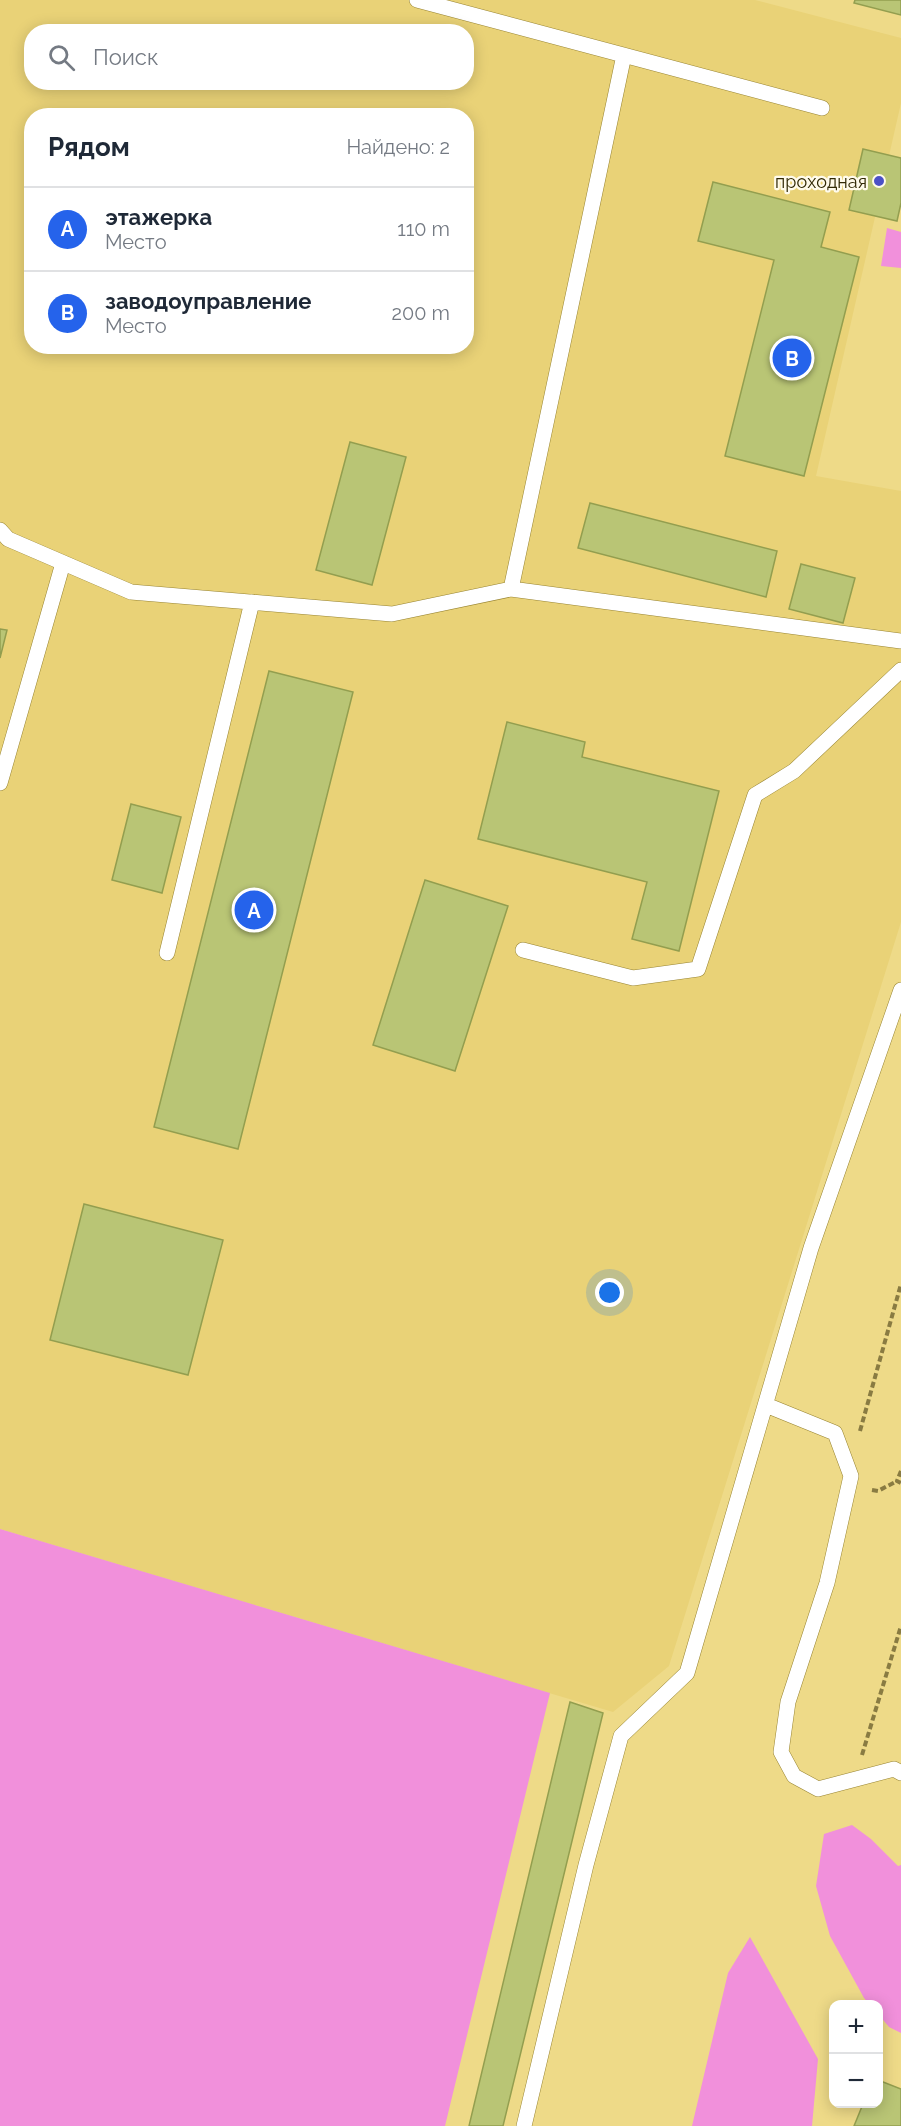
<!DOCTYPE html>
<html lang="ru">
<head>
<meta charset="utf-8">
<style>
  :root { --surface:#fff; --page:#f6f6f7; --text:#1f2937; --muted:#747a83; --line:#e0e1e3; --accent:#2563eb }
  body { margin:0; font-family:Raleway,sans-serif; background:var(--page); color:var(--text) }
  .controls { position:absolute; right:18px; bottom:18px; display:grid; overflow:hidden; border-radius:12px; box-shadow:0 3px 15px #0003 }
  .controls button { width:54px; height:54px; display:grid; place-items:center; padding:0; border:0; border-bottom:2px solid var(--line); background:var(--surface); color:var(--text); font:30px sans-serif }
  .you { position:absolute; left:610px; top:1293px; width:21px; height:21px; margin:-15px; border:4px solid #fff; border-radius:50%; background:#1a73e8; box-shadow:0 0 0 9px #1a73e833 }
  .badge { display:grid; place-items:center; width:39px; height:39px; border-radius:50%; background:var(--accent); color:#fff; font-size:20px; font-weight:700 }
  .pin { position:absolute; translate:-50% -50%; border:3px solid #fff; box-shadow:0 2px 6px #0006 }
  .list { margin:0; padding:0; list-style:none }
  h2 { display:flex; justify-content:space-between; align-items:center; height:78px; margin:0; padding:0 24px; font-size:26px }
  h2 small { font-size:20px; font-weight:400; color:var(--muted) }
  .list li { display:grid; grid-template-columns:39px 1fr auto; gap:18px; align-items:center; box-sizing:border-box; height:84px; padding:0 24px; border-top:2px solid var(--line) }
  .list b { display:block; font-size:22px; white-space:nowrap }
  .list p { margin:0; font-size:20px; white-space:nowrap; color:var(--muted) }
  .list em { font-size:20px; font-style:normal; color:var(--muted) }
  .icon { flex:none; width:33px; height:33px; fill:none; stroke:currentColor; stroke-width:2; stroke-linecap:round; stroke-linejoin:round }
  .map { position:relative; flex:none; width:901px; height:2126px; overflow:hidden }
  .search { position:absolute; background:var(--surface); box-shadow:0 3px 15px #0003; left:24px; top:24px; width:450px; height:66px; display:flex; align-items:center; gap:15px; box-sizing:border-box; padding:0 21px; border-radius:24px; color:var(--muted); font-size:22px }
  .panel { position:absolute; background:var(--surface); box-shadow:0 3px 15px #0003; left:24px; top:108px; width:450px; height:246px; border-radius:24px }
  .map>svg:first-child { display:block }
</style>
</head>
<body>
<div class="map">
<svg width="901" height="2126" viewBox="0 0 901 2126">
  <rect width="100%" height="100%" fill="#eeda88"/>
  <path fill="#e9d277" fill-rule="evenodd" d="M0 0H755L901 38V103L816 476 901 491V922L669 1666 613 1712 0 1529ZM32 32H466V82H32ZM32 116H466V346H32Z"/>
  <path fill="#f190db" d="M887 228 901 232V268L881 266Z
    M0 1529 550 1693 445 2126H0Z
    M852 1825 871 1839 898 1866 901 1865V2033L889 2027 879 2015 878 2004H869L864 1998 830 1936 816 1886 824 1834Z
    M750 1937 818 2059 812 2126H692L728 1973Z"/>
  <path fill="#b9c575" stroke="#939e4f" stroke-width="1.5" d="M855 0H901V15L854 3Z
    M863 149 901 158V203L897 221 849 210Z
    M713 182 830 212 821 247 859 257 804 476 725 456 774 260 698 241Z
    M350 442 406 457 372 585 316 570Z
    M590 503 777 551 766 597 578 548Z
    M801 564 855 578 843 623 789 609Z
    M0 629 7 630 0 658Z
    M269 671 353 692 238 1149 154 1127Z
    M507 722 585 742 582 757 719 791 679 951 632 939 647 882 478 839Z
    M131 804 181 817 162 893 112 880Z
    M425 880 508 906 455 1071 373 1045Z
    M84 1204 223 1240 188 1375 50 1340Z
    M570 1702 603 1713 503 2126H469Z
    M878 2080 901 2089V2126H854L863 2104H878Z"/>
  <g fill="none" stroke-linecap="round" stroke-linejoin="round">
    <defs>
      <path id="service" d="M417 0 822 108
        M0 530 8 539 131 592 392 614 511 589 624 55
        M511 589 901 641
        M0 783 63 563
        M523 950 633 978 698 969 755 795 794 771 901 670
        M167 953 252 602
        M766 1405 835 1433 851 1476 827 1583 788 1702 781 1752 794 1776 818 1789 894 1769 901 1773
        M524 2126 586 1865 621 1736 687 1673 811 1248 901 990"/>
    </defs>
    <use href="#service" stroke="#988431" stroke-width="16"/>
    <path stroke="#897b42" stroke-width="4" stroke-dasharray="6 3" stroke-linecap="butt" d="M860 1431 901 1284
      M901 1471 897 1481 901 1483
      M872 1490 878 1491 897 1481
      M862 1755 901 1626"/>
    <use href="#service" stroke="#fff" stroke-width="15"/>
  </g>
  <circle fill="#4c51c7" stroke="#fffbeb" stroke-width="2" cx="879" cy="181" r="6"/>
  <g text-anchor="middle" dominant-baseline="central" stroke-width="4.5" stroke-linejoin="round" paint-order="stroke">
    <g font-size="18" fill="#312905" stroke="#fffbeb" text-anchor="end">
      <text x="867" y="181">проходная</text>
    </g>
  </g>
</svg>
<div class="controls">
<button>+</button>
<button>−</button>
</div>
<div class="you"></div>
<div class="pin badge" style="left:254px;top:910px">A</div>
<div class="pin badge" style="left:792px;top:358px">B</div>
<div class="search"><svg class="icon" aria-label="search" viewBox="0 0 24 24"><circle cx="10" cy="10" r="6"/><path d="M15 15l6 6"/></svg>Поиск</div>
<section class="panel">
<h2>Рядом<small>Найдено: 2</small></h2>
<ul class="list">
<li><span class="badge">A</span><div><b>этажерка</b><p>Место</p></div><em>110 m</em></li>
<li><span class="badge">B</span><div><b>заводоуправление</b><p>Место</p></div><em>200 m</em></li>
</ul>
</section>
</div>
</body>
</html>
